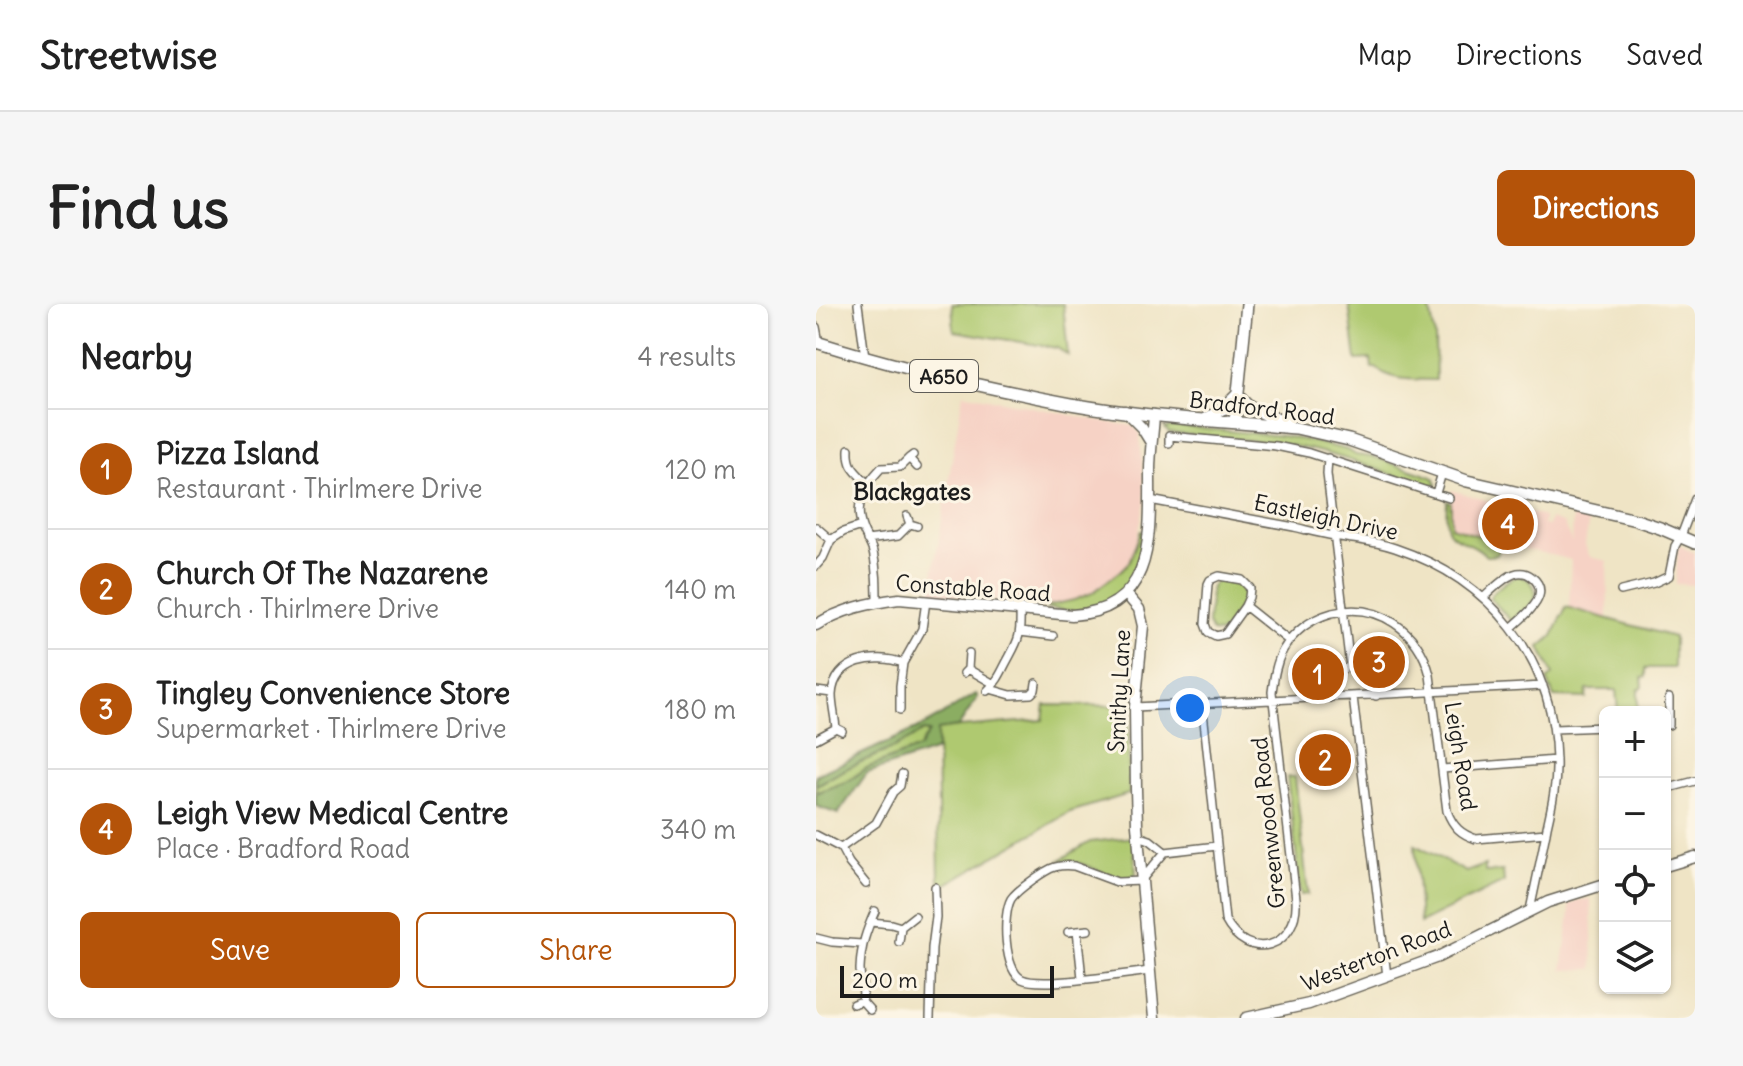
<!DOCTYPE html>
<html lang="en">
<head>
<meta charset="utf-8">
<style>
  :root { --surface:#fff; --page:#f6f6f6; --text:#222; --muted:#767676; --line:#e0e0e0; --accent:#b45309 }
  body { margin:0; font-family:Delius,sans-serif; background:var(--page); color:var(--text) }
  .controls { position:absolute; right:24px; bottom:24px; display:grid; overflow:hidden; border-radius:12px; box-shadow:0 2px 6px #0004 }
  .controls button { width:72px; height:72px; display:grid; place-items:center; padding:0; border:0; border-bottom:2px solid var(--line); background:var(--surface); color:var(--text); font:40px sans-serif }
  .scale { position:absolute; left:24px; bottom:20px; width:214px; box-sizing:border-box; padding-left:8px; border:4px solid #1c1c1c; border-top:0; font-size:22px; line-height:28px; white-space:nowrap; color:#1c1c1c; -webkit-text-stroke:6px #fcf5e5; paint-order:stroke }
  .you { position:absolute; left:374px; top:404px; width:28px; height:28px; margin:-20px; border:6px solid #fff; border-radius:50%; background:#1a73e8; box-shadow:0 0 0 12px #1a73e833 }
  .badge { display:grid; place-items:center; width:52px; height:52px; border-radius:50%; background:var(--accent); color:#fff; font-size:26px; font-weight:700 }
  .pin { position:absolute; translate:-50% -50%; border:4px solid #fff; box-shadow:0 2px 8px #0006 }
  .list { margin:0; padding:0; list-style:none }
  h2 { display:flex; justify-content:space-between; align-items:center; height:104px; margin:0; padding:0 32px; font-size:34px }
  h2 small { font-size:26px; font-weight:400; color:var(--muted) }
  .list li { display:grid; grid-template-columns:52px 1fr auto; gap:24px; align-items:center; box-sizing:border-box; height:120px; padding:0 32px; border-top:2px solid var(--line) }
  .list b { display:block; font-size:30px; white-space:nowrap }
  .list p { margin:0; font-size:26px; white-space:nowrap; color:var(--muted) }
  .list em { font-size:26px; font-style:normal; color:var(--muted) }
  .actions { display:flex; gap:16px; padding:24px 32px }
  .actions a { flex:1; padding:18px 0; border:2px solid var(--accent); border-radius:12px; text-align:center; font-size:28px; color:var(--accent) }
  .actions .main { background:var(--accent); color:#fff }
  .icon { flex:none; width:44px; height:44px; fill:none; stroke:currentColor; stroke-width:2; stroke-linecap:round; stroke-linejoin:round }
  .map { position:relative; flex:none; width:879px; height:714px; overflow:hidden; border-radius:12px }
  header { display:flex; align-items:center; gap:48px; box-sizing:border-box; height:112px; padding:0 40px; background:var(--surface); border-bottom:2px solid var(--line) }
  header strong { font-size:38px }
  nav { display:flex; gap:44px; margin-inline-start:auto; font-size:28px }
  .intro { display:flex; align-items:center; justify-content:space-between; box-sizing:border-box; height:192px; padding:0 48px }
  h1 { margin:0; font-size:56px }
  .button { padding:20px 36px; border-radius:12px; background:var(--accent); color:#fff; font-size:28px; font-weight:700 }
  main { display:flex; gap:48px; padding:0 48px }
  aside { flex:1; background:var(--surface); border-radius:12px; box-shadow:0 2px 6px #0004 }
  .map>svg:first-child { display:block }
</style>
</head>
<body>
<header>
<strong>Streetwise</strong>
<nav><a>Map</a><a>Directions</a><a>Saved</a></nav>
</header>
<div class="intro"><h1>Find us</h1><a class="button">Directions</a></div>
<main>
<aside>
<h2>Nearby<small>4 results</small></h2>
<ul class="list">
<li><span class="badge">1</span><div><b>Pizza Island</b><p>Restaurant · Thirlmere Drive</p></div><em>120 m</em></li>
<li><span class="badge">2</span><div><b>Church Of The Nazarene</b><p>Church · Thirlmere Drive</p></div><em>140 m</em></li>
<li><span class="badge">3</span><div><b>Tingley Convenience Store</b><p>Supermarket · Thirlmere Drive</p></div><em>180 m</em></li>
<li><span class="badge">4</span><div><b>Leigh View Medical Centre</b><p>Place · Bradford Road</p></div><em>340 m</em></li>
</ul>
<div class="actions"><a class="main">Save</a><a>Share</a></div>
</aside>
<div class="map">
<svg width="879" height="714" viewBox="0 0 879 714">
  <rect width="100%" height="100%" fill="#fcf5e5"/>
  <filter id="ink" filterUnits="userSpaceOnUse"><feTurbulence type="fractalNoise" baseFrequency=".0125" numOctaves="2"/><feDisplacementMap in="SourceGraphic" scale="16" xChannelSelector="R" yChannelSelector="G"/><feConvolveMatrix kernelMatrix="1 2 1 2 8 2 1 2 1" color-interpolation-filters="sRGB"/></filter>
  <filter id="wash" filterUnits="userSpaceOnUse"><feTurbulence type="fractalNoise" baseFrequency=".006" numOctaves="4" result="noise"/><feDisplacementMap in="SourceGraphic" scale="32" xChannelSelector="R" yChannelSelector="G"/><feGaussianBlur stdDeviation="1.8" result="paint"/><feColorMatrix in="noise" values="0 0 0 0 0 0 0 0 0 0 0 0 0 0 0 0 0 1.4 0 .05"/><feComposite in="paint" operator="in"/></filter>
  <g filter="url(#wash)">
    <rect width="100%" height="100%" fill="#efe4c5"/>
    <path fill="#f6d2c5" d="M147 89 284 117 311 121 317 122 322 127 324 131 329 198 320 239 313 258 304 267 276 289 258 296 231 302 114 289Z
      M635 186 728 213 727 221 732 222 734 215 747 219 756 238 757 211 773 214 769 241 774 253 791 257 792 314 753 303 755 256 686 239 635 223Z
      M862 241 879 249V281L860 280Z
      M775 595 777 665 746 666 754 609 753 600 759 599 760 596Z"/>
    <path fill="#afc96f" stroke="#667246" stroke-width="2" d="M136 0H247L252 51 241 44 138 27Z
      M533 0H613L619 32 620 76C599 75 577 78 560 64H556L555 55 540 56Z
      M358 122 467 132 494 137 532 146 540 151 558 153 616 173 619 175 620 181 614 184C571 169 528 152 483 143 440 135 396 133 353 129L349 124Z
      M631 197 635 198V223L686 239 681 251 670 252C662 239 636 237 632 225 629 217 631 205 631 197Z
      M325 227H328C325 266 306 305 262 307 252 307 241 305 230 304L231 302 258 296 276 289 304 267 313 258Z
      M703 272C714 274 719 280 720 291L712 306 700 317H695L674 294 675 291C683 283 692 274 703 272Z
      M402 276C413 277 425 275 431 286L427 297 408 327 403 329 396 328 392 320 395 282Z
      M750 303 858 333V364H830V373L826 374 827 383 822 386V408H802L800 386H771L770 394 738 393 731 376 737 371 724 343 737 332Z
      M229 401 312 402 313 490 254 508 127 582 123 577 121 425 227 416Z
      M107 427 113 428 103 444 51 464 32 477 0 489V481C10 477 18 471 28 466 55 452 82 445 107 427Z
      M471 473H479L492 590 485 591Z
      M317 533 320 570 316 574H301L266 560 244 556 274 538Z
      M599 541 650 568 669 561V568L687 567 688 578 604 619Z"/>
    <path fill="#8bad62" stroke="#54643f" stroke-width="2" d="M160 390 162 393 142 423 121 426V446L51 469 22 510 0 502V489L32 477 51 464 103 444 113 428 107 427C82 445 55 452 28 466 18 471 10 477 0 481V471L109 421Z"/>
  </g>
  <g filter="url(#ink)">
    <g fill="none" stroke-linecap="round" stroke-linejoin="round">
      <defs>
        <path id="street" d="M42 0 49 53
          M0 23 3 39
          M353 139V132L460 142 493 149 633 194
          M33 145C32 163 39 167 51 179
          M97 151 93 154 101 163
          M512 154 511 170 534 363
          M620 189 626 169
          M334 196C382 205 430 214 478 223 491 226 505 230 519 232 539 236 559 237 579 244 675 276 738 354 740 456 741 479 736 501 731 523 726 550 720 578 714 606
          M91 212 94 220 101 222
          M0 223 15 236 27 228 45 222
          M51 236 82 232 94 220
          M0 262 7 254 15 236
          M403 272 426 276 434 284 433 293 429 302 409 330 400 332 392 328 389 320 392 280 394 276Z
          M805 287 838 279 853 272 859 242 865 232 879 195
          M667 294C676 286 687 274 698 270 704 268 711 269 716 273 738 291 707 313 695 324
          M61 298C61 281 61 265 57 248 55 240 50 234 47 226 37 200 48 182 65 164L84 163 93 154
          M429 302 473 337
          M204 328 237 332
          M152 365 178 380
          M148 369 152 365 153 349
          M174 385 195 391 215 390 219 386 220 379
          M0 387 16 389
          M171 387C180 379 184 371 189 361 202 336 205 336 204 306
          M537 393 571 672
          M513 394C512 354 558 352 560 392
          M386 398 409 616C432 660 483 644 480 595L456 388C458 373 460 359 467 346 478 327 495 315 516 309 562 297 603 327 614 371L631 507C637 523 645 530 660 535L730 529
          M319 403 727 382
          M84 406V382L87 359 106 325 110 297
          M849 421H853V394
          M738 425 789 423
          M26 427 20 424C19 413 16 402 16 391 18 355 60 349 87 359
          M0 435 20 424
          M626 465 740 456
          M849 485 879 477
          M0 531 25 544 33 559 50 580
          M322 532 334 536 349 548 327 574
          M25 544 60 519 77 488 84 482 86 470
          M349 548 401 542
          M327 577 301 578 258 562C251 561 246 561 239 563 229 566 201 586 195 595 186 611 188 667 206 675 225 684 309 670 334 667
          M55 618 75 620 85 623
          M261 627 266 674
          M252 628 272 626
          M0 634 16 638 46 640
          M83 638 85 623 99 612
          M46 697C49 686 44 676 44 665 45 641 50 628 59 607
          M37 700 46 697 54 706
          M114 714 116 644 120 613 119 583"/>
        <path id="secondary" d="M309 107 326 124 334 137
          M310 290 323 305 327 322 319 403 320 485 321 521 338 714
          M0 321C26 305 53 299 83 295L256 311C340 306 334 230 334 167 334 148 337 130 338 111
          M849 562 879 553
          M430 714 493 700 622 653 732 598 789 580"/>
        <path id="primary" d="M0 38C83 64 170 84 255 100 329 113 405 117 480 124L533 136 651 177 820 216 844 224 879 239
          M421 91 433 103 472 120
          M390 115 407 105 421 91
          M419 118 431 0"/>
      </defs>
      <use href="#street" stroke="#666257" stroke-width="10"/>
      <use href="#secondary" stroke="#666257" stroke-width="13"/>
      <use href="#primary" stroke="#666257" stroke-width="14"/>
      <use href="#street" stroke="#fff" stroke-width="7"/>
      <use href="#secondary" stroke="#fff" stroke-width="10"/>
      <use href="#primary" stroke="#fff" stroke-width="11"/>
    </g>
  </g>
  <g text-anchor="middle" dominant-baseline="central" stroke-width="6" stroke-linejoin="round" paint-order="stroke">
    <rect fill="#fcf5e5" stroke="#5f5d58" stroke-width="2" x="94" y="56" width="68" height="32" rx="6"/>
    <g font-size="20" font-weight="bold" fill="#1c1c1c">
      <text x="128" y="72">A650</text>
    </g>
    <g font-size="22" fill="#1c1c1c" stroke="#fcf5e5">
      <text transform="translate(446 104) rotate(7)">Bradford Road</text>
      <text transform="translate(510 213) rotate(12)">Eastleigh Drive</text>
      <text transform="translate(157 284) rotate(4)">Constable Road</text>
      <text transform="translate(303 387) rotate(-87)">Smithy Lane</text>
      <text transform="translate(645 452) rotate(81)">Leigh Road</text>
      <text transform="translate(452 519) rotate(-96)">Greenwood Road</text>
      <text transform="translate(560 652) rotate(-21)">Westerton Road</text>
    </g>
    <g font-size="24" font-weight="bold" fill="#1c1c1c" stroke="#fcf5e5">
      <text x="96" y="187">Blackgates</text>
    </g>
  </g>
</svg>
<div class="controls">
<button>+</button>
<button>−</button>
<button><svg class="icon" aria-label="locate" viewBox="0 0 24 24"><circle cx="12" cy="12" r="6"/><path d="M12 2v4M12 18v4M2 12h4M18 12h4"/></svg></button>
<button><svg class="icon" aria-label="layers" viewBox="0 0 24 24"><path d="M12 4l9 5-9 5-9-5zM3 14l9 5 9-5"/></svg></button>
</div>
<div class="scale">200 m</div>
<div class="you"></div>
<div class="pin badge" style="left:502px;top:370px">1</div>
<div class="pin badge" style="left:509px;top:456px">2</div>
<div class="pin badge" style="left:563px;top:358px">3</div>
<div class="pin badge" style="left:692px;top:220px">4</div>
</div>
</main>
</body>
</html>
